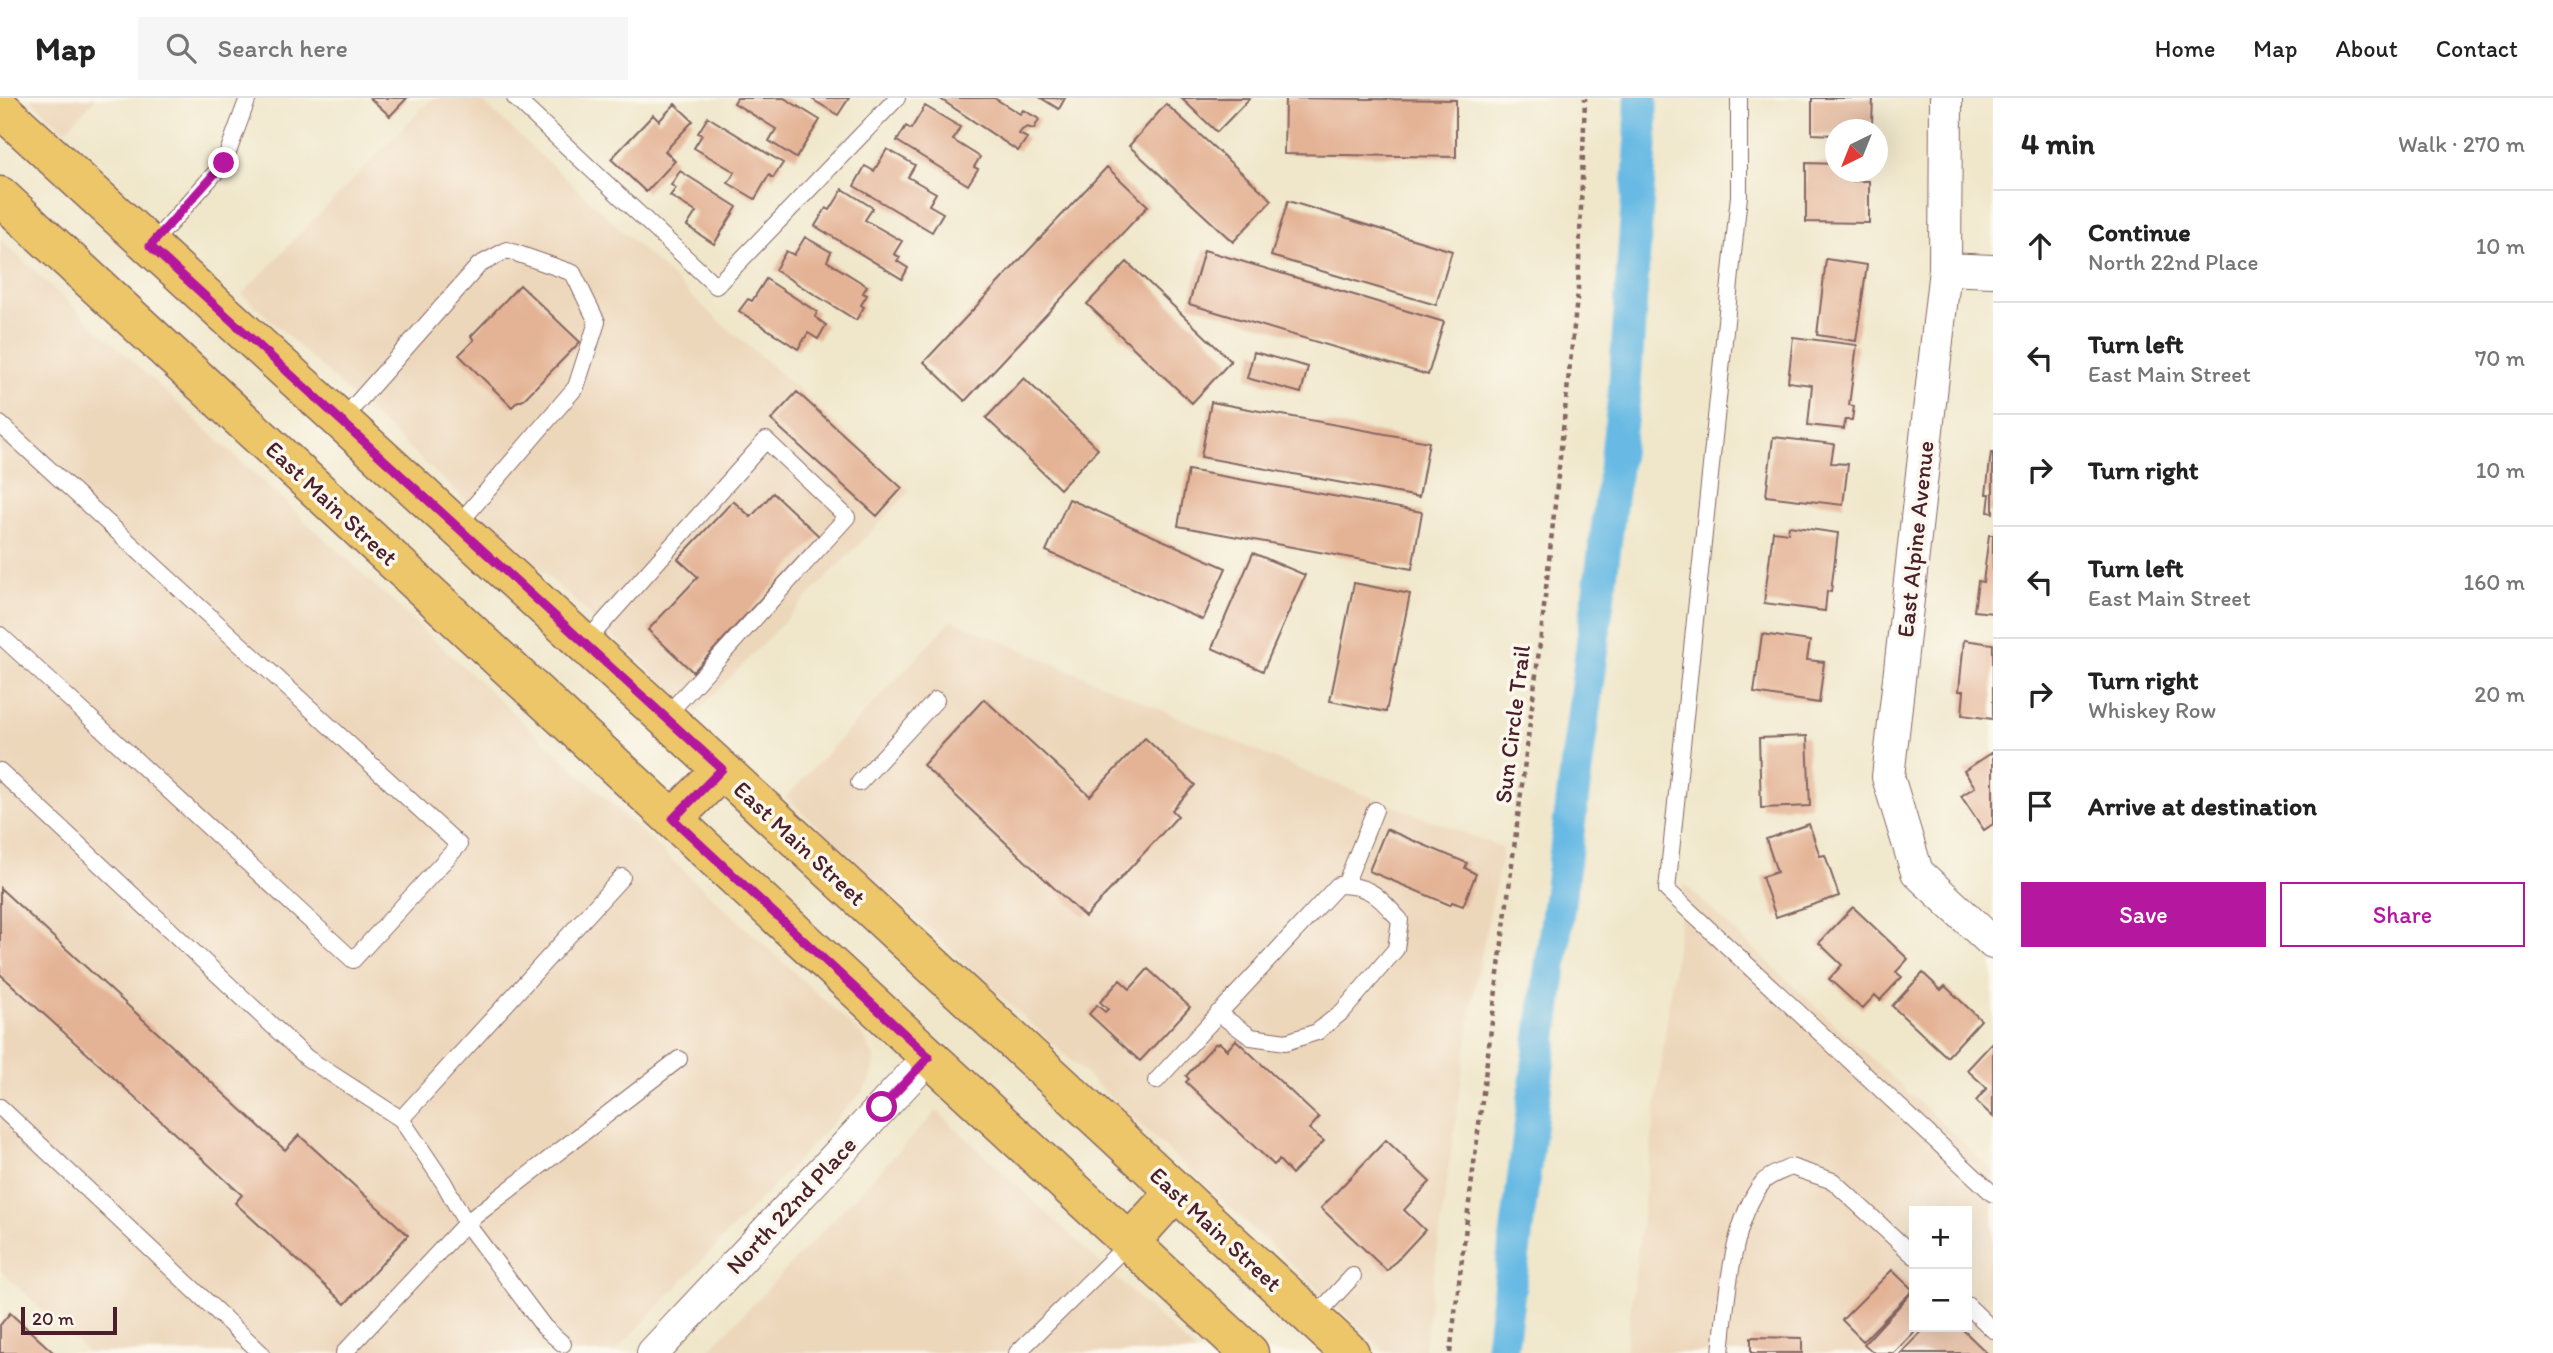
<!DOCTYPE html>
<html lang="en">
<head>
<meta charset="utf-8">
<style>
  :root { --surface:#fff; --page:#f6f6f6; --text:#222; --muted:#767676; --line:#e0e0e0; --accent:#b5179e }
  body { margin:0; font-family:Itim,sans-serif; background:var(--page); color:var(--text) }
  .controls { position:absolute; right:21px; bottom:21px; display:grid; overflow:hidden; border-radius:0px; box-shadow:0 7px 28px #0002 }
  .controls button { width:63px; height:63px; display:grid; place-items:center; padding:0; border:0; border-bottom:2px solid var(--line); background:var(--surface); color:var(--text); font:35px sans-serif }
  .compass { position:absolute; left:1825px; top:21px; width:63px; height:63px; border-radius:50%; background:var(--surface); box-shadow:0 7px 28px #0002; rotate:223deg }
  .scale { position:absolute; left:21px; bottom:18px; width:96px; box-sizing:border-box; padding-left:7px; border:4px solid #4a1f2b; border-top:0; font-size:19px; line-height:24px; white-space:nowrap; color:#4a1f2b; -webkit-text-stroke:5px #fbf7ec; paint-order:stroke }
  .stop { position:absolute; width:21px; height:21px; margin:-16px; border:5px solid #b5179e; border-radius:50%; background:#fff }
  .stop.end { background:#b5179e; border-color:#fff; box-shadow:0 2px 7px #0008 }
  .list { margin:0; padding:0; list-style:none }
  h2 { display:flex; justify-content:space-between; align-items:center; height:91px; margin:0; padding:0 28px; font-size:30px }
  h2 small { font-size:23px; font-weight:400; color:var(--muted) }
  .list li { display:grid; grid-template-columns:46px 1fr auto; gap:21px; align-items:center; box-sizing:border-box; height:112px; padding:0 28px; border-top:2px solid var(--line) }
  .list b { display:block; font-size:26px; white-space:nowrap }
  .list p { margin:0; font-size:23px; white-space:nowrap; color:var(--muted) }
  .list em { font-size:23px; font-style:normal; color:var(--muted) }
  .actions { display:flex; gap:14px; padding:21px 28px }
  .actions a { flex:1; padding:16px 0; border:2px solid var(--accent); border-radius:0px; text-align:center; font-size:24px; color:var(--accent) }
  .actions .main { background:var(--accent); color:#fff }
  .icon { flex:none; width:38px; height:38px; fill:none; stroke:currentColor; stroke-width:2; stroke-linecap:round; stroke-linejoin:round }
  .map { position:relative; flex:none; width:1993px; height:1255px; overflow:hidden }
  header { display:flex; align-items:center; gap:42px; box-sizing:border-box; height:98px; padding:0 35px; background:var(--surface); border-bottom:2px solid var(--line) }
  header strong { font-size:33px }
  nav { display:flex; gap:38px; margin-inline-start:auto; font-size:24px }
  .search { width:490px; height:63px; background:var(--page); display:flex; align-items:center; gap:18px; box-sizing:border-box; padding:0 24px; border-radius:0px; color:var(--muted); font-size:26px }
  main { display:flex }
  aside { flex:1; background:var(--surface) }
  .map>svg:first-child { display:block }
</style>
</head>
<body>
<header>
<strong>Map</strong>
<div class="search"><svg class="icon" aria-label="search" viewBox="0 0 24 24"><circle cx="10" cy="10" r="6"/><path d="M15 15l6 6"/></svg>Search here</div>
<nav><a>Home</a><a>Map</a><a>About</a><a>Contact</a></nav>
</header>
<main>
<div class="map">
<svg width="1993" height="1255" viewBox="0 0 1993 1255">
  <rect width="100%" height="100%" fill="#fbf7ec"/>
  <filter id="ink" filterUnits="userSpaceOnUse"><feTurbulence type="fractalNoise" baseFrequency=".0143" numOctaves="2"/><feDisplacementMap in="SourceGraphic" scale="14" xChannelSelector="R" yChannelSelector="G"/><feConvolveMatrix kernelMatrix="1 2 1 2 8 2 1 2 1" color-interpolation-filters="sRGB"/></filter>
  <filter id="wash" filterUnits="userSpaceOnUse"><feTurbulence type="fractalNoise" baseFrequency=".00686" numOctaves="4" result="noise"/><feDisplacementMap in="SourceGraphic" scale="28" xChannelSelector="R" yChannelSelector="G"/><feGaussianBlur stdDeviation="1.57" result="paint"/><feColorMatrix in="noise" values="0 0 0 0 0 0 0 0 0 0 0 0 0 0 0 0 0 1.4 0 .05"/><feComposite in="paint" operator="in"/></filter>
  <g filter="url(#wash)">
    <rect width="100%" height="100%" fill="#f0e7cb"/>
    <path fill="#edd7bb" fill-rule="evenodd" d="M30 0H96L65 33Z
      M432 0H479L707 212 798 291 910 393 696 615 242 196Z
      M0 141 864 939 874 960 872 979 863 993 614 1255H88L0 1172Z
      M952 522 1311 676 1503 750 1473 898 1423 1255H1387L786 699Z
      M1684 786 1993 1073V1255H1625ZM1914 1113H1967V1229H1914Z
      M937 1013 1197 1255H706Z"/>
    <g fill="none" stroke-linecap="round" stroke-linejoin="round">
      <path stroke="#68bae4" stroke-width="33" d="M1501 1255 1624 300 1641 50V0"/>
    </g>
    <g id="blocks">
      <path fill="#e4b294" d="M370 0H407L390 18Z
        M737 0H784L820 22 796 60 769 43 776 31 734 5Z
        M810 0H849L838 17Z
        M939 0H994L1020 16 1023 12 1039 21 1034 31 1027 29 1022 32 1019 36 1027 40 1018 53Z
        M1041 0H1065L1059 11Z
        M1181 0H1250L1217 34Z
        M1285 0 1456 2V59L1284 56Z
        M1812 0H1873L1872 26H1867V32H1836V37L1812 36Z
        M675 6 693 23 665 53 675 63 646 94 611 61 653 17 659 23Z
        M1166 6 1272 102 1233 144 1129 48Z
        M925 8 960 29 953 42 980 59 974 69 978 71 968 87 897 43 906 28 911 31Z
        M708 19 783 65 773 80 769 77 755 101 728 85 735 74 694 50 702 37 698 35Z
        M887 51 915 67 908 79 936 95 929 107 943 115 932 134 854 88 865 68 874 73Z
        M1806 65 1836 66V74H1853V83H1869V125L1806 124Z
        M1107 69 1148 108 965 303 924 264Z
        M680 73 737 109 714 146 687 128 696 114 670 98 676 90 671 87Z
        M843 91 873 110 865 122 902 143 894 156 900 159 897 163 908 170 902 181 815 128 826 110 830 112Z
        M1288 103 1452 153 1436 207 1271 158Z
        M805 139 831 154 827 163 867 188 863 195 867 197 861 207 864 209 856 222 775 172 786 153 794 157Z
        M1204 152 1444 224 1428 277 1189 206Z
        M1826 161 1867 167 1856 243 1817 237Z
        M1127 164 1231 263 1192 305 1087 206Z
        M766 181 817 214 815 219 826 227 818 241 808 235 798 251 739 213 748 201 752 203Z
        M520 187 580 244 522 303H518L512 309 459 257 474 242 471 238Z
        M1793 239 1857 247 1849 307 1854 308 1852 322H1845L1844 331 1808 327 1812 287 1788 284Z
        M1254 254 1308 269 1301 295 1247 280Z
        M1024 280 1098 351 1060 391 986 320Z
        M797 294 902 390 877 418 771 322Z
        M1211 304 1429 344 1419 399 1201 359Z
        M1773 339 1834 346 1831 365 1848 366 1843 407 1766 398Z
        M1991 355H1993V415L1988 414 1990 396H1986Z
        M1188 372 1422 414 1412 471 1178 428Z
        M773 395 819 438 693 574 648 532 698 479 678 461 733 403 751 419Z
        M1069 401 1226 470 1203 522 1046 453Z
        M1789 428 1838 435 1831 494 1827 493 1825 513 1764 505 1773 433 1788 435Z
        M1989 437H1993V515L1974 513 1978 483 1983 484Z
        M1253 455 1305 477 1263 573 1212 550Z
        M1354 485 1410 496 1386 614 1330 603Z
        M1762 536 1810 543 1807 562 1824 564 1819 605 1754 595Z
        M1964 542 1993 546V621L1962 617 1964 593H1959Z
        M984 601 1090 698 1145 640 1195 687 1172 712 1178 718 1085 819 923 667Z
        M1807 638 1810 708 1761 710 1759 640Z
        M1993 654V726L1984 732 1961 698 1975 689 1964 673Z
        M1809 726 1820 758 1825 757 1839 798 1776 819 1762 779 1777 774 1766 741Z
        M1386 731 1467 765 1465 770 1476 776 1463 808 1452 804 1450 807 1369 773Z
        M0 790 285 1052 299 1037 408 1137 345 1206 235 1105 242 1097 0 876Z
        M1853 809 1908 861 1896 874 1902 879 1880 902 1875 897 1862 911 1829 881 1842 867 1819 845Z
        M1148 871 1190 909 1140 963 1089 916 1097 907 1105 914 1108 911 1100 904 1120 882 1130 891Z
        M1923 875 1941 892 1945 888 1981 922 1947 959 1892 908Z
        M1236 942 1319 1020 1309 1031 1324 1043 1292 1076 1279 1062 1274 1067 1186 984 1189 981 1186 978 1215 946 1220 945 1227 952Z
        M1993 944V1019L1976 1003 1987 990 1967 972Z
        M1386 1042 1430 1084 1404 1112 1425 1132 1387 1173 1321 1110Z
        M1892 1172 1913 1192 1863 1243 1842 1222Z
        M1914 1192V1229H1919L1894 1255H1874L1864 1246Z
        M10 1215 54 1255H0V1227Z
        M1926 1229H1960L1987 1255H1901Z
        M1751 1239 1802 1240V1255H1751Z"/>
    </g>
  </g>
  <g filter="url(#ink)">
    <use href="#blocks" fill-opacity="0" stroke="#846563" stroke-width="2"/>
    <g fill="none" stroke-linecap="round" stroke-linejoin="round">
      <defs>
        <path id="lane" d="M515 0 716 188 897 0
          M1739 0V98L1667 792 1993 1096
          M150 148 224 65 248 0
          M341 323 479 167 507 152 573 175 597 224 576 289 456 429
          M0 326 459 747 353 862 0 537
          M584 546 766 342 847 419 665 619
          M0 673 307 960 401 1021 444 1085 466 1125 544 1229 563 1246
          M859 685 936 602
          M1345 787 1375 712
          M1156 983 1338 787C1371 787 1379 799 1400 822L1396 851 1343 913 1317 934 1286 944 1251 939 1218 915
          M0 1009 261 1255
          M401 1021 622 779
          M1967 1207 1993 1232
          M1313 1221 1353 1178
          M344 1255 466 1125 679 961
          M1017 1255 1130 1144
          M1721 1255C1726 1206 1731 1123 1763 1084 1769 1077 1783 1073 1791 1069L1833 1083 1914 1158"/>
        <path id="street" d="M1946 0 1945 171 1888 679 1917 774 1993 845
          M1945 171 1993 173
          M653 1255 929 959"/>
        <path id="primary" d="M0 10 722 672 1350 1255
          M0 98 1249 1255
          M673 721 722 672
          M1130 1144 1175 1094"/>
      </defs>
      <use href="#lane" stroke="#846563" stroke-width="18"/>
      <use href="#street" stroke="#846563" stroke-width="34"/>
      <use href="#primary" stroke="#846563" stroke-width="41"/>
      <path stroke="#846563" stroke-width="4.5" stroke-dasharray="5 5" stroke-linecap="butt" d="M1450 1255 1541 537 1578 191 1585 0"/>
      <use href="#lane" stroke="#fff" stroke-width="16"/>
      <use href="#street" stroke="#fff" stroke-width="32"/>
      <use href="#primary" stroke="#ecc669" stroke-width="38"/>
    </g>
  </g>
  <g fill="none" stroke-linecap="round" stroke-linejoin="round" filter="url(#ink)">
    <path stroke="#b5179e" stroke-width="9" d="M224 65 150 148 722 671 673 721 929 959 882 1009"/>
  </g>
  <g text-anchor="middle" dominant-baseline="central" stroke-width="7" stroke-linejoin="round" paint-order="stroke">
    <g font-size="24" fill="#4a1f2b" stroke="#fbf7ec">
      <text transform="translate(332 405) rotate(43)">East Main Street</text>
      <text transform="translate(1915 441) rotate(-84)">East Alpine Avenue</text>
      <text transform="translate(1512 626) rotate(-83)">Sun Circle Trail</text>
      <text transform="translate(800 745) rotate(43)">East Main Street</text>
      <text transform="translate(791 1107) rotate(-47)">North 22nd Place</text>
      <text transform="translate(1216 1131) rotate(43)">East Main Street</text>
    </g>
  </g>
</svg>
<div class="controls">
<button>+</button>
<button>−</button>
</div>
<svg class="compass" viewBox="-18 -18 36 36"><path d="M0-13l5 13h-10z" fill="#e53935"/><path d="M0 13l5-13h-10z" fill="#767676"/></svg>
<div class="scale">20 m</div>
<div class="stop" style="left:882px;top:1009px"></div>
<div class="stop end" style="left:224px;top:65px"></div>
</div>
<aside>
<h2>4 min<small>Walk · 270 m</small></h2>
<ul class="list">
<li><svg class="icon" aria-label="ahead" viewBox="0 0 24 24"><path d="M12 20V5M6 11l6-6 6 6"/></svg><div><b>Continue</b><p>North 22nd Place</p></div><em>10 m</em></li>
<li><svg class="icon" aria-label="left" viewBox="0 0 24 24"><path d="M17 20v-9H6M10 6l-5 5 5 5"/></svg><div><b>Turn left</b><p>East Main Street</p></div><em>70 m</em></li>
<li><svg class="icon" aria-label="right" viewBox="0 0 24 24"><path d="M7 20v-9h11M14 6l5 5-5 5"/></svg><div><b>Turn right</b></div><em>10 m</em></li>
<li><svg class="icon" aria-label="left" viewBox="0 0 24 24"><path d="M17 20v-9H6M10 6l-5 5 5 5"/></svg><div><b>Turn left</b><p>East Main Street</p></div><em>160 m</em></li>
<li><svg class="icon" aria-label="right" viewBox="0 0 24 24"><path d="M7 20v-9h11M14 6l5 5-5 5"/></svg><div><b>Turn right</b><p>Whiskey Row</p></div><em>20 m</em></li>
<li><svg class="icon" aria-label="arrive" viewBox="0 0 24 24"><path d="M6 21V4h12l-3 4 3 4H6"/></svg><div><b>Arrive at destination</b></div></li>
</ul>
<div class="actions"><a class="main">Save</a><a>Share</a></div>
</aside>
</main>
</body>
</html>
